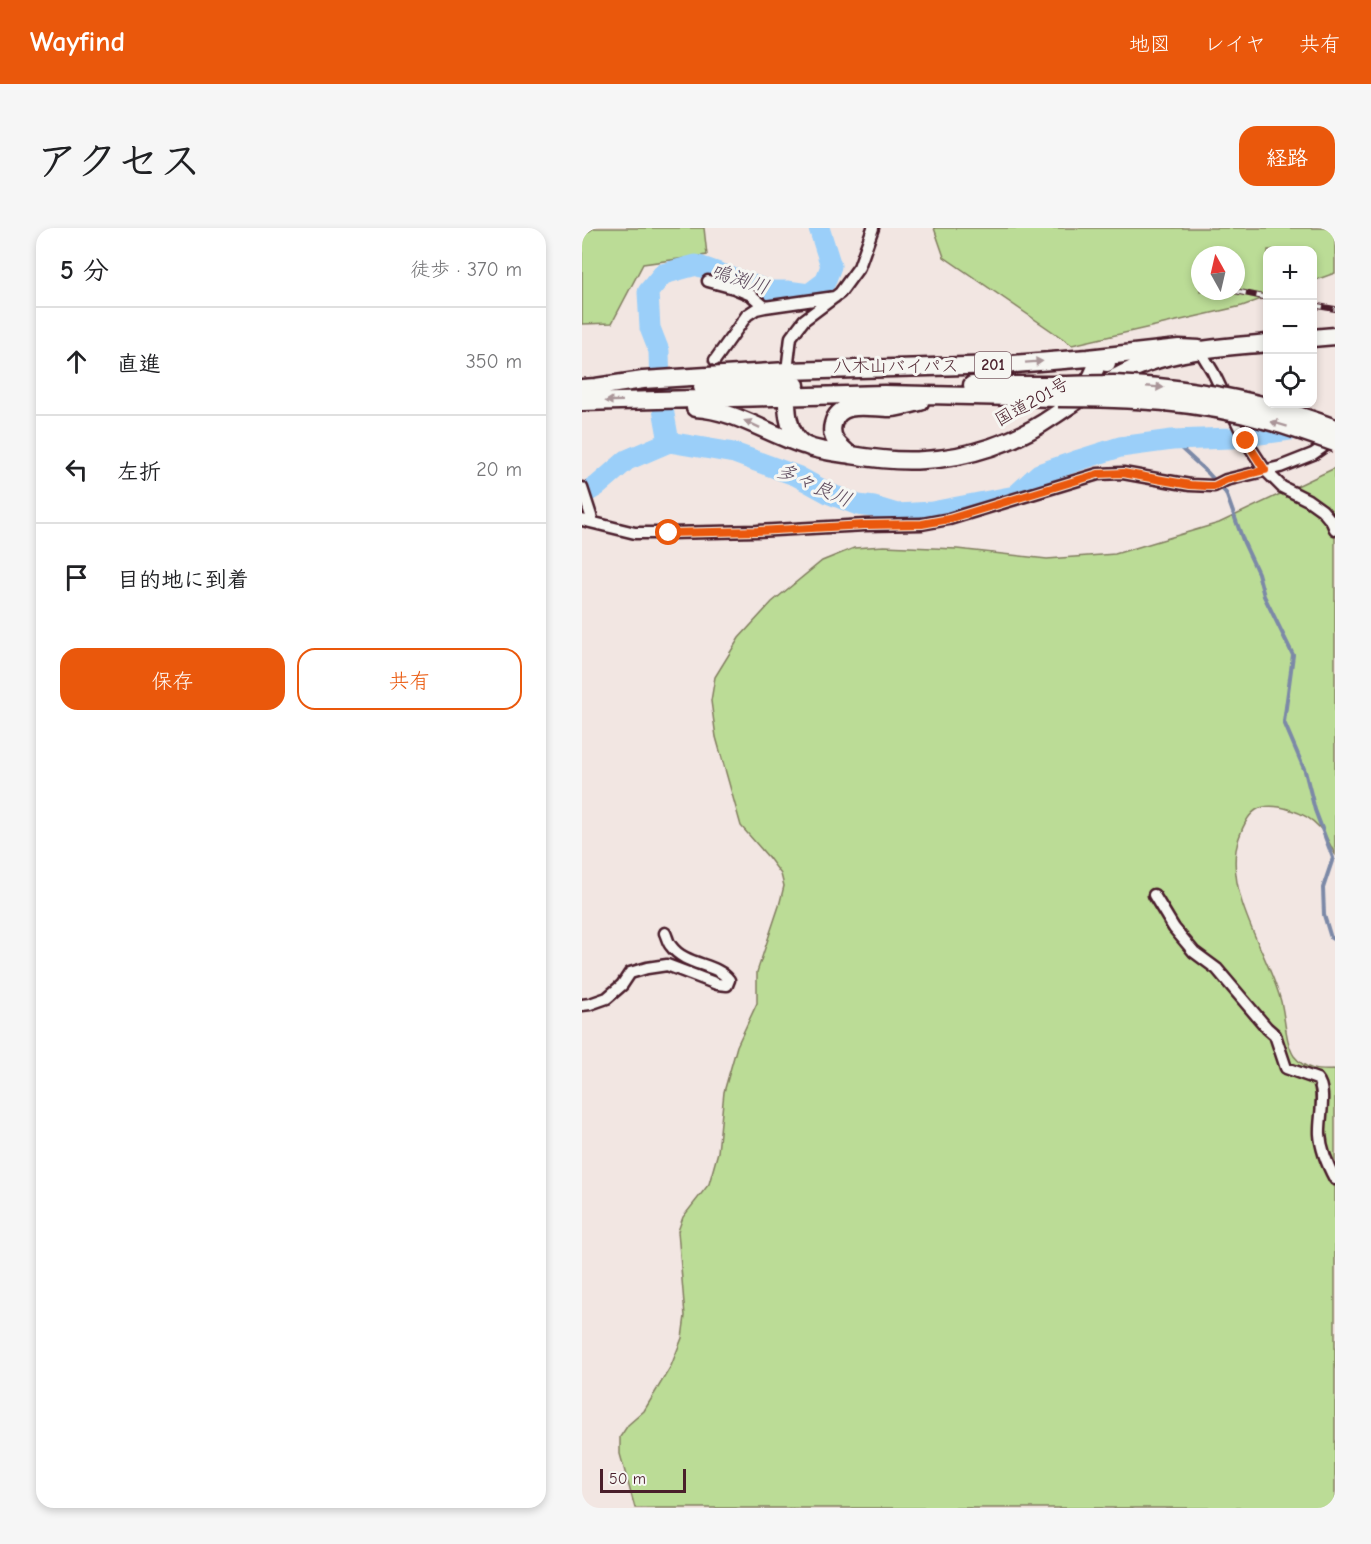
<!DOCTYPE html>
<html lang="ja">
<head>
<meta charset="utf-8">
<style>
  :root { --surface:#fff; --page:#f6f6f6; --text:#202124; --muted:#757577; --line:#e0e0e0; --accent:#ea580c }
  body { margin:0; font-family:"Comic Neue","Klee One",sans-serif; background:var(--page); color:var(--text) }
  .controls { position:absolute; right:18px; top:18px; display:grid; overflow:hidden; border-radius:12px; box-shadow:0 3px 9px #0003 }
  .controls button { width:54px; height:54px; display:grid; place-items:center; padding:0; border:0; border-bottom:2px solid var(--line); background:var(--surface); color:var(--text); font:30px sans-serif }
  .compass { position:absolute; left:609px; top:18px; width:54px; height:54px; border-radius:50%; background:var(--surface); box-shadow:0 3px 9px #0003; rotate:352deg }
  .scale { position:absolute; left:18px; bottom:15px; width:86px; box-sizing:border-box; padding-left:6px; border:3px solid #4a1f2b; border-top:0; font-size:16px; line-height:21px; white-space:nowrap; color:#4a1f2b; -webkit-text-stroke:4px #f6f6f2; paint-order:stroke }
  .stop { position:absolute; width:18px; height:18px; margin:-14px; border:4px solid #ea580c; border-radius:50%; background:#fff }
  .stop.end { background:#ea580c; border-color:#fff; box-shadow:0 2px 6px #0008 }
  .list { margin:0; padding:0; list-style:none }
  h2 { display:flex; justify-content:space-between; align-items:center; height:78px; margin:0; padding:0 24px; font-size:26px }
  h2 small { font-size:20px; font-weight:400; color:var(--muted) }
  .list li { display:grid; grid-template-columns:39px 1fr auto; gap:18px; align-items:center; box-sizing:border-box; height:108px; padding:0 24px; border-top:2px solid var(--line) }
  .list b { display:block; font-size:22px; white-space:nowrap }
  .list em { font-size:20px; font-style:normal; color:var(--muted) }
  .actions { display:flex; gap:12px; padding:18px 24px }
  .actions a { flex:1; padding:14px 0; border:2px solid var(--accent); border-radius:18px; text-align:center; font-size:21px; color:var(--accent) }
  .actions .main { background:var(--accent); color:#fff }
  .icon { flex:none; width:33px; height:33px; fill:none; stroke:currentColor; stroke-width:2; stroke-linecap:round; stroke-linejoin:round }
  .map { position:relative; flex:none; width:753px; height:1280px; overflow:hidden; border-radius:18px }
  header { display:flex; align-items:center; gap:36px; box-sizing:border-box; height:84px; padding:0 30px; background:var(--accent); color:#fff }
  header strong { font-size:28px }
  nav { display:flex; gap:33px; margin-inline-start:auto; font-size:21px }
  .intro { display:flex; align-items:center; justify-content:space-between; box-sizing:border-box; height:144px; padding:0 36px }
  h1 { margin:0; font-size:42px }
  .button { padding:15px 27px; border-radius:18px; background:var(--accent); color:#fff; font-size:21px; font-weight:700 }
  main { display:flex; gap:36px; padding:0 36px }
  aside { flex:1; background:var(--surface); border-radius:18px; box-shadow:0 3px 9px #0003 }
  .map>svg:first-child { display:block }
</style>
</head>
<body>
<header>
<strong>Wayfind</strong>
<nav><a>地図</a><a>レイヤ</a><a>共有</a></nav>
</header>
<div class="intro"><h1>アクセス</h1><a class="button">経路</a></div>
<main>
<aside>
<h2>5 分<small>徒歩 · 370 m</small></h2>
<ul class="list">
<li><svg class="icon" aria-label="ahead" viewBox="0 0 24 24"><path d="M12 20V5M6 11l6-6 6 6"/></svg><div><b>直進</b></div><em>350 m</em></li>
<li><svg class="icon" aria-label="left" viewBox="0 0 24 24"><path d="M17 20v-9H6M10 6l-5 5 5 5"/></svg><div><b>左折</b></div><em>20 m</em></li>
<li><svg class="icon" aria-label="arrive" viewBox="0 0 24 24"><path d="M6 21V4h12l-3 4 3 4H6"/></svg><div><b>目的地に到着</b></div></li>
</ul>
<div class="actions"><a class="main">保存</a><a>共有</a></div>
</aside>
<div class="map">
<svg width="753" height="1280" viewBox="0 0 753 1280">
  <rect width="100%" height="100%" fill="#f2e6e2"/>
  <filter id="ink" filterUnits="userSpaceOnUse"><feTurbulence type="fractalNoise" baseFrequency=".0167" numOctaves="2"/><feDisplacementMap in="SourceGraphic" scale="12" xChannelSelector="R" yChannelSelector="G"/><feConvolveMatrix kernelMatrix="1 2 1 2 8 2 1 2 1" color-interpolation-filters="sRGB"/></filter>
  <g filter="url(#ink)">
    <path fill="#bbdc96" stroke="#827e60" stroke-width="1.5" fill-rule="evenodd" d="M12 0H122L125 27 61 36 30 95 0 96V8Z
      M352 0H753V45L731 53 730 22H686L685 69 660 78 490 117 362 29ZM618 27H654V63H618Z
      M753 240V626C748 618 744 606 737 599 725 585 691 572 674 582 663 589 656 610 654 622 647 672 685 725 698 770 703 785 703 815 712 828 723 842 737 843 753 842V1280H53L38 1226V1209L46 1197 62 1183 89 1138 100 1110 103 1088 96 1003 101 989 127 956 136 924 142 864 155 818 175 775V744L197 678 202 658 199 646 187 630 159 598 134 509 129 473 133 449 157 410 190 374 240 333 272 320 302 318 375 321 465 331 533 326 637 295Z"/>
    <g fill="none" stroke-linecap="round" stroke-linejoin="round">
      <path stroke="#7b89a7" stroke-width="4" d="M590 212 626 245 644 265 662 315 676 345 682 368 711 427 702 494 723 543 733 582 751 630 741 660 742 687 749 710 753 712"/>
      <path stroke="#9bcff9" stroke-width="21" d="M87 214 78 164 77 123 68 100 66 64 81 46 114 37 187 63H205L227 66 243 54 249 38 237 0
        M0 267 15 258 45 232 87 214 152 225 215 248 248 266 276 277 292 279 315 286 350 284 433 268 457 246 497 232 538 219 590 212 649 210 723 200"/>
      <defs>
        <path id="minor" d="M126 53 152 60 169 67 183 79 253 69
          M617 121 631 144 664 213 683 242 700 259 726 272 740 282 750 294 753 301
          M133 132 165 87 174 81 183 79
          M205 143 209 109 222 92 258 65 277 39 291 0
          M0 260 11 294
          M0 292 53 305H87L175 303 283 297 340 296 367 291 516 246 541 245 608 257 632 258 644 252 698 239 731 226 751 212
          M572 667 592 700 612 724 635 741 685 800 693 807 704 840 735 851C745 862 737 891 738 906 739 922 746 938 753 951
          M0 777 8 776 25 770 40 757 48 745 65 740 85 737 135 756 145 757 147 752C135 735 103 738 89 718 86 715 85 709 83 705"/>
        <path id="highway" d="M730 110 753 108
          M205 143C205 166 200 207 225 218 236 223 257 225 269 227 293 231 318 234 342 232 386 230 434 214 470 189 500 169 531 148 565 135 603 121 645 119 686 115
          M390 157H472
          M120 159 214 157
          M0 160 14 159 61 152 205 143 419 137 506 130 597 120 617 121
          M497 166C507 154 514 144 517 129L525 135
          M0 174 302 166 476 170
          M113 180C152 182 184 205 221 217
          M268 227C258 218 247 211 251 196 257 170 292 181 310 180 319 179 329 176 338 174"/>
      </defs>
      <use href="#minor" stroke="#4a1f2b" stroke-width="15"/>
      <use href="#highway" stroke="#4a1f2b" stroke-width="21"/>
      <use href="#minor" stroke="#f6f6f2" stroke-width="10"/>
      <use href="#highway" stroke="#f6f6f2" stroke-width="16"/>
      <defs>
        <path id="rail" d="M653 63 686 70
          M730 77 753 81"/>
      </defs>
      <use href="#rail" stroke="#4a1f2b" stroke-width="6"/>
      <use href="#rail" stroke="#f6f6f2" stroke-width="4" stroke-dasharray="11" stroke-linecap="butt"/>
      <defs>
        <path id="highway-bridge" d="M472 157C492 157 512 156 532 156 608 159 682 173 753 200
          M476 170C545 170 615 173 682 192 706 198 730 207 753 215"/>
      </defs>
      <use href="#highway-bridge" stroke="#4a1f2b" stroke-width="21" stroke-linecap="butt"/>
      <use href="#highway-bridge" stroke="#f6f6f2" stroke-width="16"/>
    </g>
    <defs><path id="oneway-solid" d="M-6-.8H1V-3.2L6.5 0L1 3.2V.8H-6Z" transform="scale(1.5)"/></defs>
    <g fill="#a99598">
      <use href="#oneway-solid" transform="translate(452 134) rotate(-4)"/>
      <use href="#oneway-solid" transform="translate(573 159) rotate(5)"/>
      <use href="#oneway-solid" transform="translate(32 173) rotate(179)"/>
      <use href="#oneway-solid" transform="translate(170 196) rotate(-155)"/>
      <use href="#oneway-solid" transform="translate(697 196) rotate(-163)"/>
    </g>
  </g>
  <g fill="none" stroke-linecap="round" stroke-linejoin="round" filter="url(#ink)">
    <path stroke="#ea580c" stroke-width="8" d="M87 305 176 303 283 297 340 296 367 291 516 246 541 245 608 257 624 258H632L644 252 683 242 664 213"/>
  </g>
  <g text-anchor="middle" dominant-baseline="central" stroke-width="6" stroke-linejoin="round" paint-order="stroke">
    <rect fill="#f6f6f2" stroke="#7e6067" stroke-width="1.5" x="393" y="124" width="36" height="26" rx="4.5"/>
    <g font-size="16" font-weight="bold" fill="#4a1f2b">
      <text x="411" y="137">201</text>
    </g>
    <g font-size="18" fill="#4a1f2b" stroke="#f6f6f2">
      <text x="314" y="138">八木山バイパス</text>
      <text transform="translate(450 174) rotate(-29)">国道201号</text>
    </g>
    <g font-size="20" font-style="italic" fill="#5e4b5e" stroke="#f6f6f2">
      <text transform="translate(158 51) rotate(18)">鳴渕川</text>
      <text transform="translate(232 257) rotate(24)">多々良川</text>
    </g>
  </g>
</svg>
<div class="controls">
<button>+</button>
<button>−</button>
<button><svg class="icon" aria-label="locate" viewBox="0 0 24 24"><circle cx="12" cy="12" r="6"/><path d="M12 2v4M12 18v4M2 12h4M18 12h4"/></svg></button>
</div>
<svg class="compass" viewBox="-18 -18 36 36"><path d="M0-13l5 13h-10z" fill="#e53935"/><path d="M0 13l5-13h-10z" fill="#757577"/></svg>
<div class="scale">50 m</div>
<div class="stop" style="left:87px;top:305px"></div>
<div class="stop end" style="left:664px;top:213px"></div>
</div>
</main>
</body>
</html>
